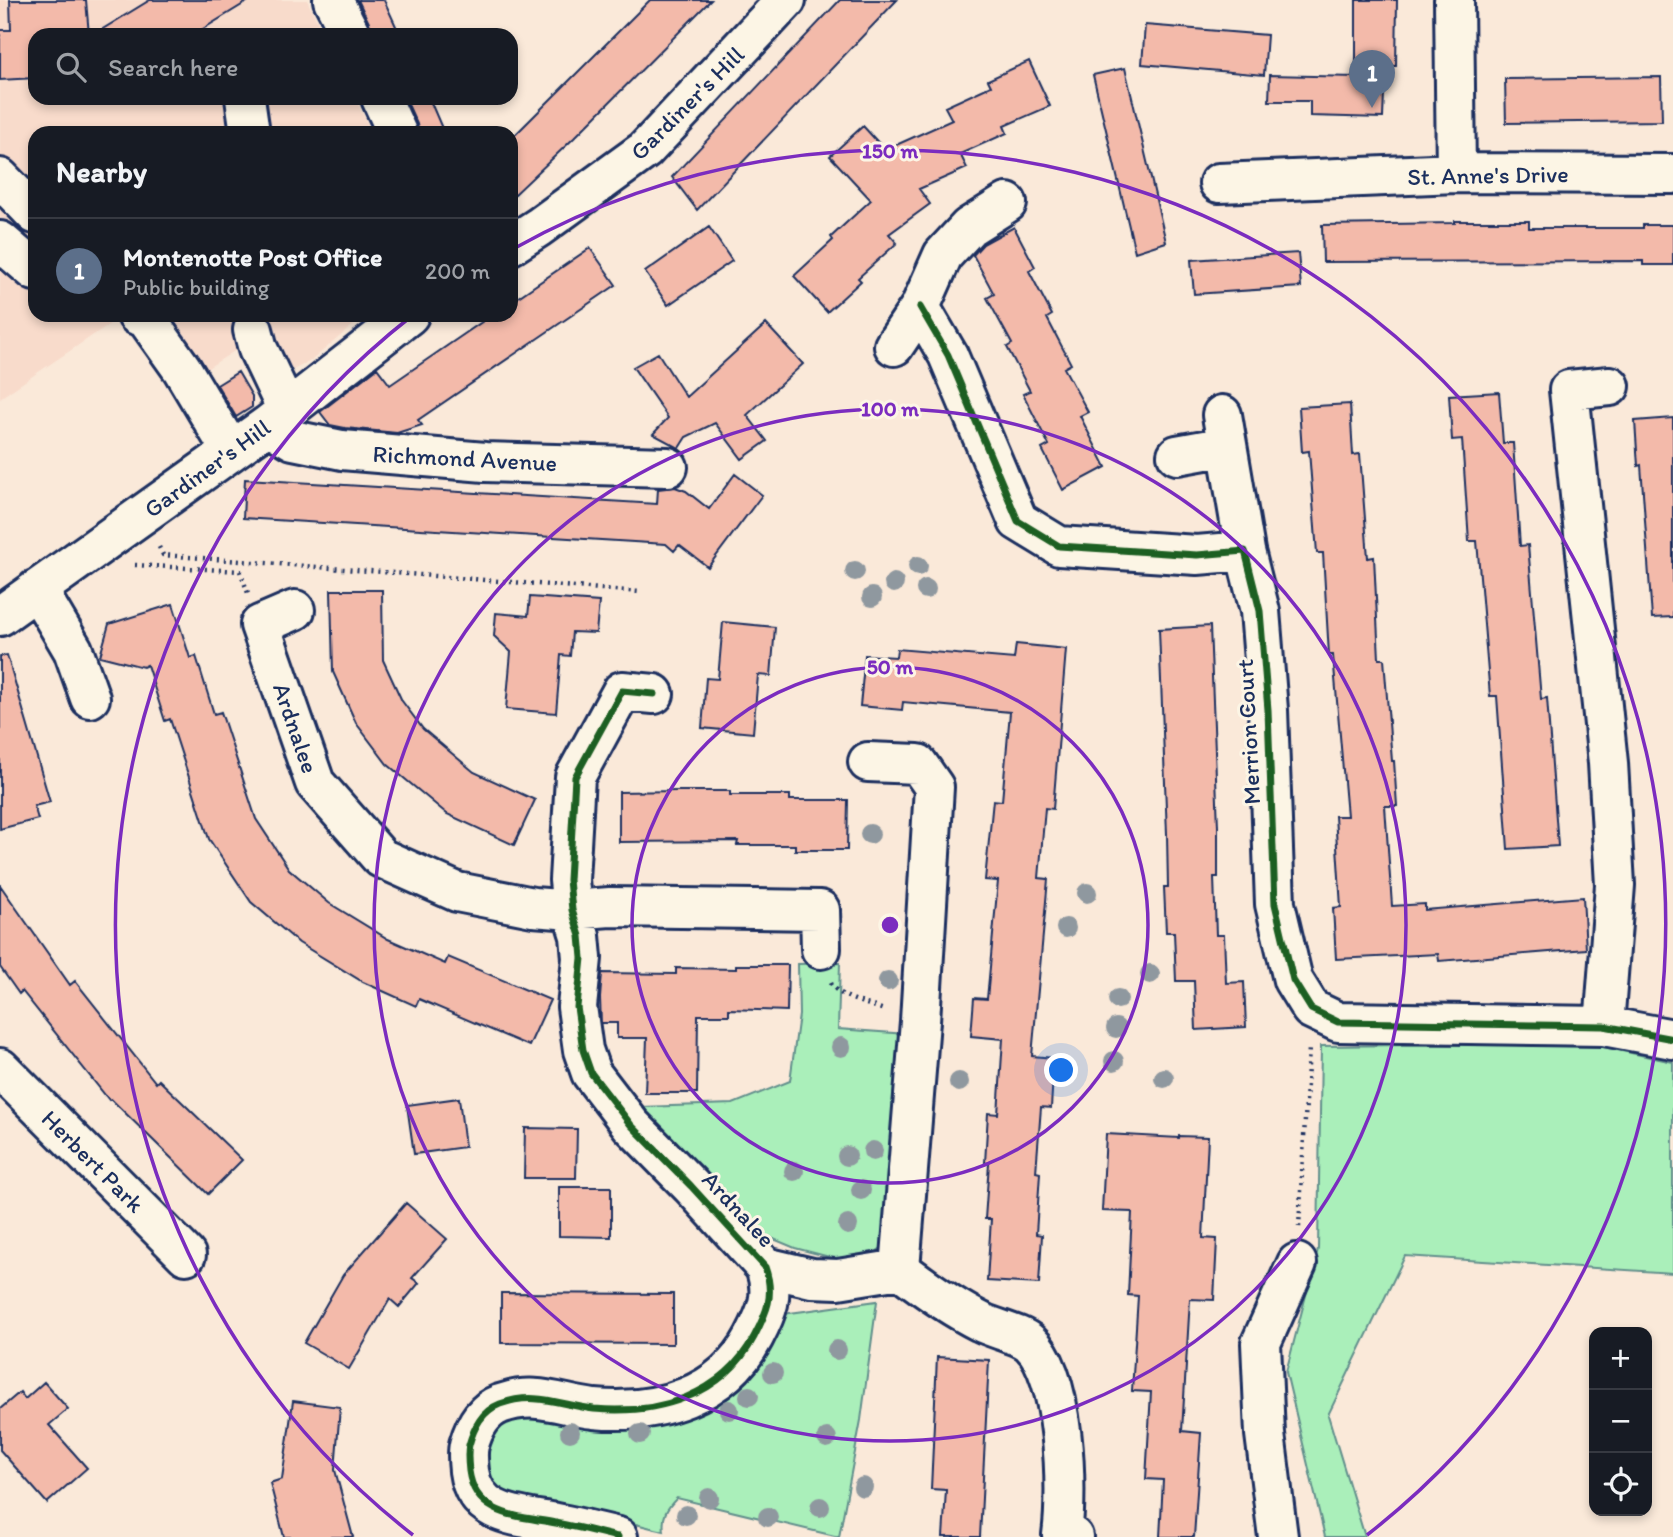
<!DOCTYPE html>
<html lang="en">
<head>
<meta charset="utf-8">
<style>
  :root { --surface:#171b24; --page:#242831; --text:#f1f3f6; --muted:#9ea1a6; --line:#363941; --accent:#c8321e }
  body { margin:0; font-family:Itim,sans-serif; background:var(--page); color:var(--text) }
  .controls { position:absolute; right:21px; bottom:21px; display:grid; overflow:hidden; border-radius:14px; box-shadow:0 4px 10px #0003 }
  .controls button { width:63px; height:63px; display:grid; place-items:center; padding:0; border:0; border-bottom:2px solid var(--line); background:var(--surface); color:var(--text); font:35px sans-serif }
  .you { position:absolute; left:1062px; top:1071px; width:24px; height:24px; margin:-18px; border:5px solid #fff; border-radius:50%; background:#1a73e8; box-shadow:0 0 0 10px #1a73e833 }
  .badge { display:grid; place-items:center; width:46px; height:46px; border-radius:50%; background:var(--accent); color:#fff; font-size:23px; font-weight:700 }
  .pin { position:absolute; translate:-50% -58px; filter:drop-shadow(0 2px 4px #0008) }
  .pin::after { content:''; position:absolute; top:37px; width:24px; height:21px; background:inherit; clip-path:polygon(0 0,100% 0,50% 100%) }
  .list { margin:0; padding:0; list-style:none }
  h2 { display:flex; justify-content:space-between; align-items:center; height:91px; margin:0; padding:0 28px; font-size:30px }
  h2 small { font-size:23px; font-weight:400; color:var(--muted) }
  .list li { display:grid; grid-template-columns:46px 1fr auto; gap:21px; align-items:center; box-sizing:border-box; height:105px; padding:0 28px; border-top:2px solid var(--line) }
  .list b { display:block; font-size:26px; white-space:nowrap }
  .list p { margin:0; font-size:23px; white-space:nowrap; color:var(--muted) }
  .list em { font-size:23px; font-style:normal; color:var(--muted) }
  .icon { flex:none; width:38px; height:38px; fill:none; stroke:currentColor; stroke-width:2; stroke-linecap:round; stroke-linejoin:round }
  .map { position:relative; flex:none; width:1673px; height:1537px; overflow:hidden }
  .search { position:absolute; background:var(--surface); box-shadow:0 4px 10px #0003; left:28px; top:28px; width:490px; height:77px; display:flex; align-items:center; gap:18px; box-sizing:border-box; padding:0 24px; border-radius:21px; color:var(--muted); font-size:26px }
  .panel { position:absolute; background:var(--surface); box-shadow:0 4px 10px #0003; left:28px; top:126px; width:490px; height:196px; border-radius:21px }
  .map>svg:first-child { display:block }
</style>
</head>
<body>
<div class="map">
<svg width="1673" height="1537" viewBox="0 0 1673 1537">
  <rect width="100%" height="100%" fill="#fae9d9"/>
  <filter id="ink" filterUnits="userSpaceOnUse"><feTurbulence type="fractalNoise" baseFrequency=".0143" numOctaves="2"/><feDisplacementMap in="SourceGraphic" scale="14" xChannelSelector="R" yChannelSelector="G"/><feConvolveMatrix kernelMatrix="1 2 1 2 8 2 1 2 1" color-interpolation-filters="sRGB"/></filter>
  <g filter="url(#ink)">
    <path fill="#f8dbcb" d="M0 0H307L324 35H35V98H355L372 133H35V315H123L0 398Z
      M165 315H365L312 360 259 388 236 350 203 371Z"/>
    <path fill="#aaefba" stroke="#628f8c" stroke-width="2" d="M840 963 838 1029 907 1034 887 1244 870 1256 841 1260 795 1248 759 1233 642 1107 733 1104 790 1081 799 1015 798 964Z
      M1585 1043 1673 1062V1273L1405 1256 1328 1415 1365 1537H1325L1286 1372 1318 1249 1321 1046Z
      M877 1301 861 1420 839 1537 677 1498C666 1509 662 1516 664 1531 641 1526 619 1519 596 1514 572 1509 515 1504 497 1489 486 1480 484 1463 487 1450 490 1431 508 1420 524 1415L666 1421 702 1411 727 1395 783 1314Z"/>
    <path fill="#f3baaa" stroke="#1b2f5e" stroke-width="2" d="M10 0H86L89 35H35V78L0 80V30H11Z
      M150 0H250L193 35H93Z
      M358 0H384L400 35H373L370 25Z
      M650 0H711L574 138 511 198V139Z
      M840 0H897L697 210 672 177Z
      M1356 0H1397L1396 66H1385L1383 118 1310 116V101H1269L1270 75 1356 77Z
      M1145 25 1267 35 1264 75 1142 64Z
      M1029 61 1050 106 1004 126 1007 133 960 154 967 168 919 189 930 204 889 234 897 243 858 278 861 281 827 312 794 276 833 240 831 237 871 200 830 156 863 126 885 150 952 120 945 107 991 86 988 80Z
      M1125 68 1166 242 1135 252 1093 75Z
      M1661 77 1662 121 1506 123 1505 79Z
      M405 98H429L444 133H419L417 124Z
      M1455 221H1529V228H1643V225H1673V265H1643V261L1323 262 1322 225 1455 223Z
      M709 227 732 261 668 305 645 272Z
      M1014 227 1035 267 1029 271 1052 315 1047 318 1071 364 1064 368 1088 412 1080 416 1106 467 1063 490 1042 449 1049 445 1023 394 1030 391 1007 347 1012 344 987 298 994 294 973 255 983 244Z
      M590 248 616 285 418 420 422 425 397 433 345 428 330 425 320 412 377 368 390 385 492 315H511V302Z
      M1298 253 1301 287 1194 294 1191 260Z
      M766 324 803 364 747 415 767 441 742 459 715 423 686 437 679 448 653 434 668 418 633 367 658 353 686 397Z
      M238 372 252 396V407L236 417 217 385Z
      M1499 392 1503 443H1513L1520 546 1528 545 1541 699 1547 698 1558 846 1508 849 1497 696H1490L1477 541H1469L1462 439 1452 440 1449 395Z
      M1350 404 1353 455 1360 454 1368 558 1374 557 1379 659H1384L1392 761H1394L1397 806H1385L1392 906 1425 904V910L1583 897 1586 949 1439 961 1438 954 1336 959 1333 908 1341 907 1335 816H1347L1333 655H1329L1323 553H1317L1309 451 1302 452 1299 407Z
      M1673 418V617L1652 618 1641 465 1638 466 1635 421Z
      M735 474 762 495 708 567 679 545 674 551 666 544 243 518 245 479 657 504 658 489 675 487 686 491 709 509Z
      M331 590H382L383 660 402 701 423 729 474 772 535 800 514 845 447 814 387 764 356 723 333 672Z
      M530 597 599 602 596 633 572 632 570 656 561 655 556 713 506 709 511 652 494 636 496 613 528 616Z
      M173 604 190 658 196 656 214 714 221 712 256 819 289 869 329 903 388 939 445 964 448 957 550 1000 529 1046 419 999 416 1006 363 982 299 943 251 902 209 839 170 719 165 721 147 665 143 667 100 656 109 624Z
      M723 622 775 627 771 676 758 675 753 733 702 728 706 678 718 679Z
      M1210 626 1218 827V877H1214L1216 935H1224L1226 983 1244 982 1246 1027 1196 1030 1194 981H1176L1174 932H1166L1164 887H1168L1167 834 1159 629Z
      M1016 644 1066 649 1053 809 1045 808 1039 878 1048 879 1032 1056 1054 1058 1051 1108 1041 1107 1036 1172 1040 1173 1036 1234 1042 1235 1039 1284 987 1281 991 1219H985L989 1163H985L988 1113 998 1114 1003 1039 971 1036 974 998 987 999 998 881 985 880 993 800 1002 801 1010 712 903 702 902 710 860 706 865 655 896 657 897 649 1014 659Z
      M7 655 50 802 34 806 38 819 0 829V656Z
      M678 791H730V795H790V800H848L847 850H795V845H737L738 841 619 842V792Z
      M0 885 70 985 75 981 156 1083 159 1080 242 1160 208 1194 111 1099 109 1100 22 991 19 994 0 967Z
      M736 965H788L787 1011 729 1009V1015H698L697 1093H645L647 1038H617V1023H601L600 998 602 973 676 974V968L736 969Z
      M459 1098 465 1147 414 1154 407 1105Z
      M525 1128 577 1129 576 1178H524Z
      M1106 1134 1179 1138V1136L1208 1137 1203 1238 1217 1239 1214 1300 1190 1299 1182 1431 1201 1433 1194 1537H1160L1163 1480 1146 1479 1151 1392 1132 1391 1138 1296 1128 1295 1132 1212 1102 1211Z
      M559 1187H611V1237L559 1236Z
      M406 1203 447 1239 412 1278 419 1283 399 1307 390 1299 349 1369 304 1343 343 1275Z
      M501 1293 673 1294V1344L501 1343Z
      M937 1357 989 1360 980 1537H943L946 1490 931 1489Z
      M44 1382 68 1409 49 1425 87 1468 47 1503 0 1450V1409L20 1392 25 1399Z
      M293 1401 340 1407 335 1470 353 1537H284L270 1483 282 1479Z"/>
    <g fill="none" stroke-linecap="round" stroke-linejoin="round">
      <defs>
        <path id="minor" d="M333 0 351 35
          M1454 0 1456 173
          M245 98 250 133
          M381 98 397 133
          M0 178 35 214
          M1219 183 1456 173 1673 174
          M0 241 35 271
          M511 245 539 227 645 150 786 0
          M920 307 948 355 1018 521 1059 546 1197 555 1245 551 1260 611 1268 710 1275 904 1293 980 1311 1009 1338 1022 1604 1026 1673 1039
          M137 315 145 317 182 369 231 451
          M253 330 258 349 287 410
          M894 346 920 307 943 255 969 227 1007 203
          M1222 415 1245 551
          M268 425 293 440 342 450 485 462 668 467
          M1177 455 1227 446
          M37 589 73 650 90 698
          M295 610 260 625 315 783 381 858 457 892 533 907 572 910 610 907 820 910 821 949
          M0 616 268 425 409 315
          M868 762 918 764 934 787 920 1021 900 1269
          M1604 1026 1615 885 1608 763 1569 390 1610 386
          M0 1068 186 1255
          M765 1267 812 1278 838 1279 900 1269C926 1289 951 1307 981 1322 994 1329 1020 1334 1030 1343 1065 1375 1068 1490 1062 1535L1073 1537
          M618 1537C597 1532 577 1527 556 1523 520 1516 475 1517 469 1471 468 1462 467 1453 469 1445 474 1427 482 1411 500 1404 536 1391 560 1405 594 1409 657 1415 723 1396 754 1337 767 1312 775 1295 765 1267L691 1186 631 1125 591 1073 583 1050 577 1007 582 958 580 936 572 910 569 880 575 777 622 691 654 694
          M1278 1537 1265 1434 1261 1343 1297 1263"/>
      </defs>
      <use href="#minor" stroke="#1b2f5e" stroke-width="44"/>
      <path stroke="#1b2f5e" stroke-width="4.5" stroke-dasharray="2 5" stroke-linecap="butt" d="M159 547 163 555 640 592
        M135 565 240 571 248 593
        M831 983C838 998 869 1004 884 1010
        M1299 1227 1309 1048"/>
      <use href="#minor" stroke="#fcf5e5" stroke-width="38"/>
      <defs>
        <path id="cycleway" d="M920 307 948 355 1018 521 1059 546 1197 555 1245 551 1260 611 1268 710 1275 904 1293 980 1311 1009 1338 1022 1604 1026 1673 1039
          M618 1537C597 1532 577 1527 556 1523 520 1516 475 1517 469 1471 468 1462 467 1453 469 1445 474 1427 482 1411 500 1404 536 1391 560 1405 594 1409 657 1415 723 1396 754 1337 767 1312 775 1295 765 1267L691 1186 631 1125 591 1073 583 1050 577 1007 582 958 580 936 572 910 569 880 575 777 622 691 654 694"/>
      </defs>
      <use href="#cycleway" stroke="#fcf5e5" stroke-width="11"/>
      <use href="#cycleway" stroke="#1b5e20" stroke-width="7"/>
    </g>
    <g fill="#8f989f">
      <circle cx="918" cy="566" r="10"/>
      <circle cx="855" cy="571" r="10"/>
      <circle cx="894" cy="583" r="10"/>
      <circle cx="926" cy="589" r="10"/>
      <circle cx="872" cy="597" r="10"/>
      <circle cx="870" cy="834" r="10"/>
      <circle cx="1087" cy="893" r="10"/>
      <circle cx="1066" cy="928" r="10"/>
      <circle cx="1150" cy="974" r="10"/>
      <circle cx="888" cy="981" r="10"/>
      <circle cx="1118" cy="999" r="10"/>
      <circle cx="1116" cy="1028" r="10"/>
      <circle cx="841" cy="1047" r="10"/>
      <circle cx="1114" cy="1061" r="10"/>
      <circle cx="1164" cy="1078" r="10"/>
      <circle cx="959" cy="1082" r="10"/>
      <circle cx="873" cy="1151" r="10"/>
      <circle cx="847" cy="1156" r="10"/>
      <circle cx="794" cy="1171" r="10"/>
      <circle cx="861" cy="1190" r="10"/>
      <circle cx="848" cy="1225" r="10"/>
      <circle cx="837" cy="1350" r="10"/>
      <circle cx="773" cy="1373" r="10"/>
      <circle cx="749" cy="1396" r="10"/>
      <circle cx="729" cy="1410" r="10"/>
      <circle cx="570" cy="1432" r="10"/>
      <circle cx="640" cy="1434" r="10"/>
      <circle cx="827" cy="1438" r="10"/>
      <circle cx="863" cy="1487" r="10"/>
      <circle cx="709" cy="1498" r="10"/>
      <circle cx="820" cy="1507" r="10"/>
      <circle cx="686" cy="1515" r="10"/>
      <circle cx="768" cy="1517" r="10"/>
    </g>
  </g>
  <g fill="none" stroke="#7b2cbf" stroke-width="3.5">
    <circle cx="890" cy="925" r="258"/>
    <circle cx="890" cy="925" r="516"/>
    <path d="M413 1535A774 774 0 0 1 413 315M515 248A774 774 0 0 1 1367 1535"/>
  </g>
  <g text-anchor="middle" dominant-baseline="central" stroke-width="6" stroke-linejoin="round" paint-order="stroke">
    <g font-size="24" fill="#1b2f5e" stroke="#fcf5e5">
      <text transform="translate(687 103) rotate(-45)">Gardiner's Hill</text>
      <text transform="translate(1488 175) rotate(-1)">St. Anne's Drive</text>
      <text transform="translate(465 458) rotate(3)">Richmond Avenue</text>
      <text transform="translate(207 468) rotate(-36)">Gardiner's Hill</text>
      <text transform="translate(296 728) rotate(71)">Ardnalee</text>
      <text transform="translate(1248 732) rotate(-93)">Merrion Court</text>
      <text transform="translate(93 1161) rotate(45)">Herbert Park</text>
      <text transform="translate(739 1209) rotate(47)">Ardnalee</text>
    </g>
  </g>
  <circle cx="890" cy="925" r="10" fill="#7b2cbf" stroke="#fcf5e5" stroke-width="3.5"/>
  <g font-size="21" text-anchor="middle" font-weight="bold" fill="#7b2cbf" stroke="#fcf5e5" stroke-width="6" stroke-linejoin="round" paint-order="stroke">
    <text x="890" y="158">150 m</text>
    <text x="890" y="416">100 m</text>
    <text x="890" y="674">50 m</text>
  </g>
</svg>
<div class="controls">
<button>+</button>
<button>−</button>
<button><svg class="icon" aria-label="locate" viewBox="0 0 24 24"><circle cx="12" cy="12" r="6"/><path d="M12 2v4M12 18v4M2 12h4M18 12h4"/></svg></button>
</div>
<div class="you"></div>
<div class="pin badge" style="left:1372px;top:108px;background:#5c6f8a">1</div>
<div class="search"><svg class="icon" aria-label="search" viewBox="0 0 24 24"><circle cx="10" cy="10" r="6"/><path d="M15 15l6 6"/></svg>Search here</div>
<section class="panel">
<h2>Nearby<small></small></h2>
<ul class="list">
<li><span class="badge" style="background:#5c6f8a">1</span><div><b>Montenotte Post Office</b><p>Public building</p></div><em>200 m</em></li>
</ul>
</section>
</div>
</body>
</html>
